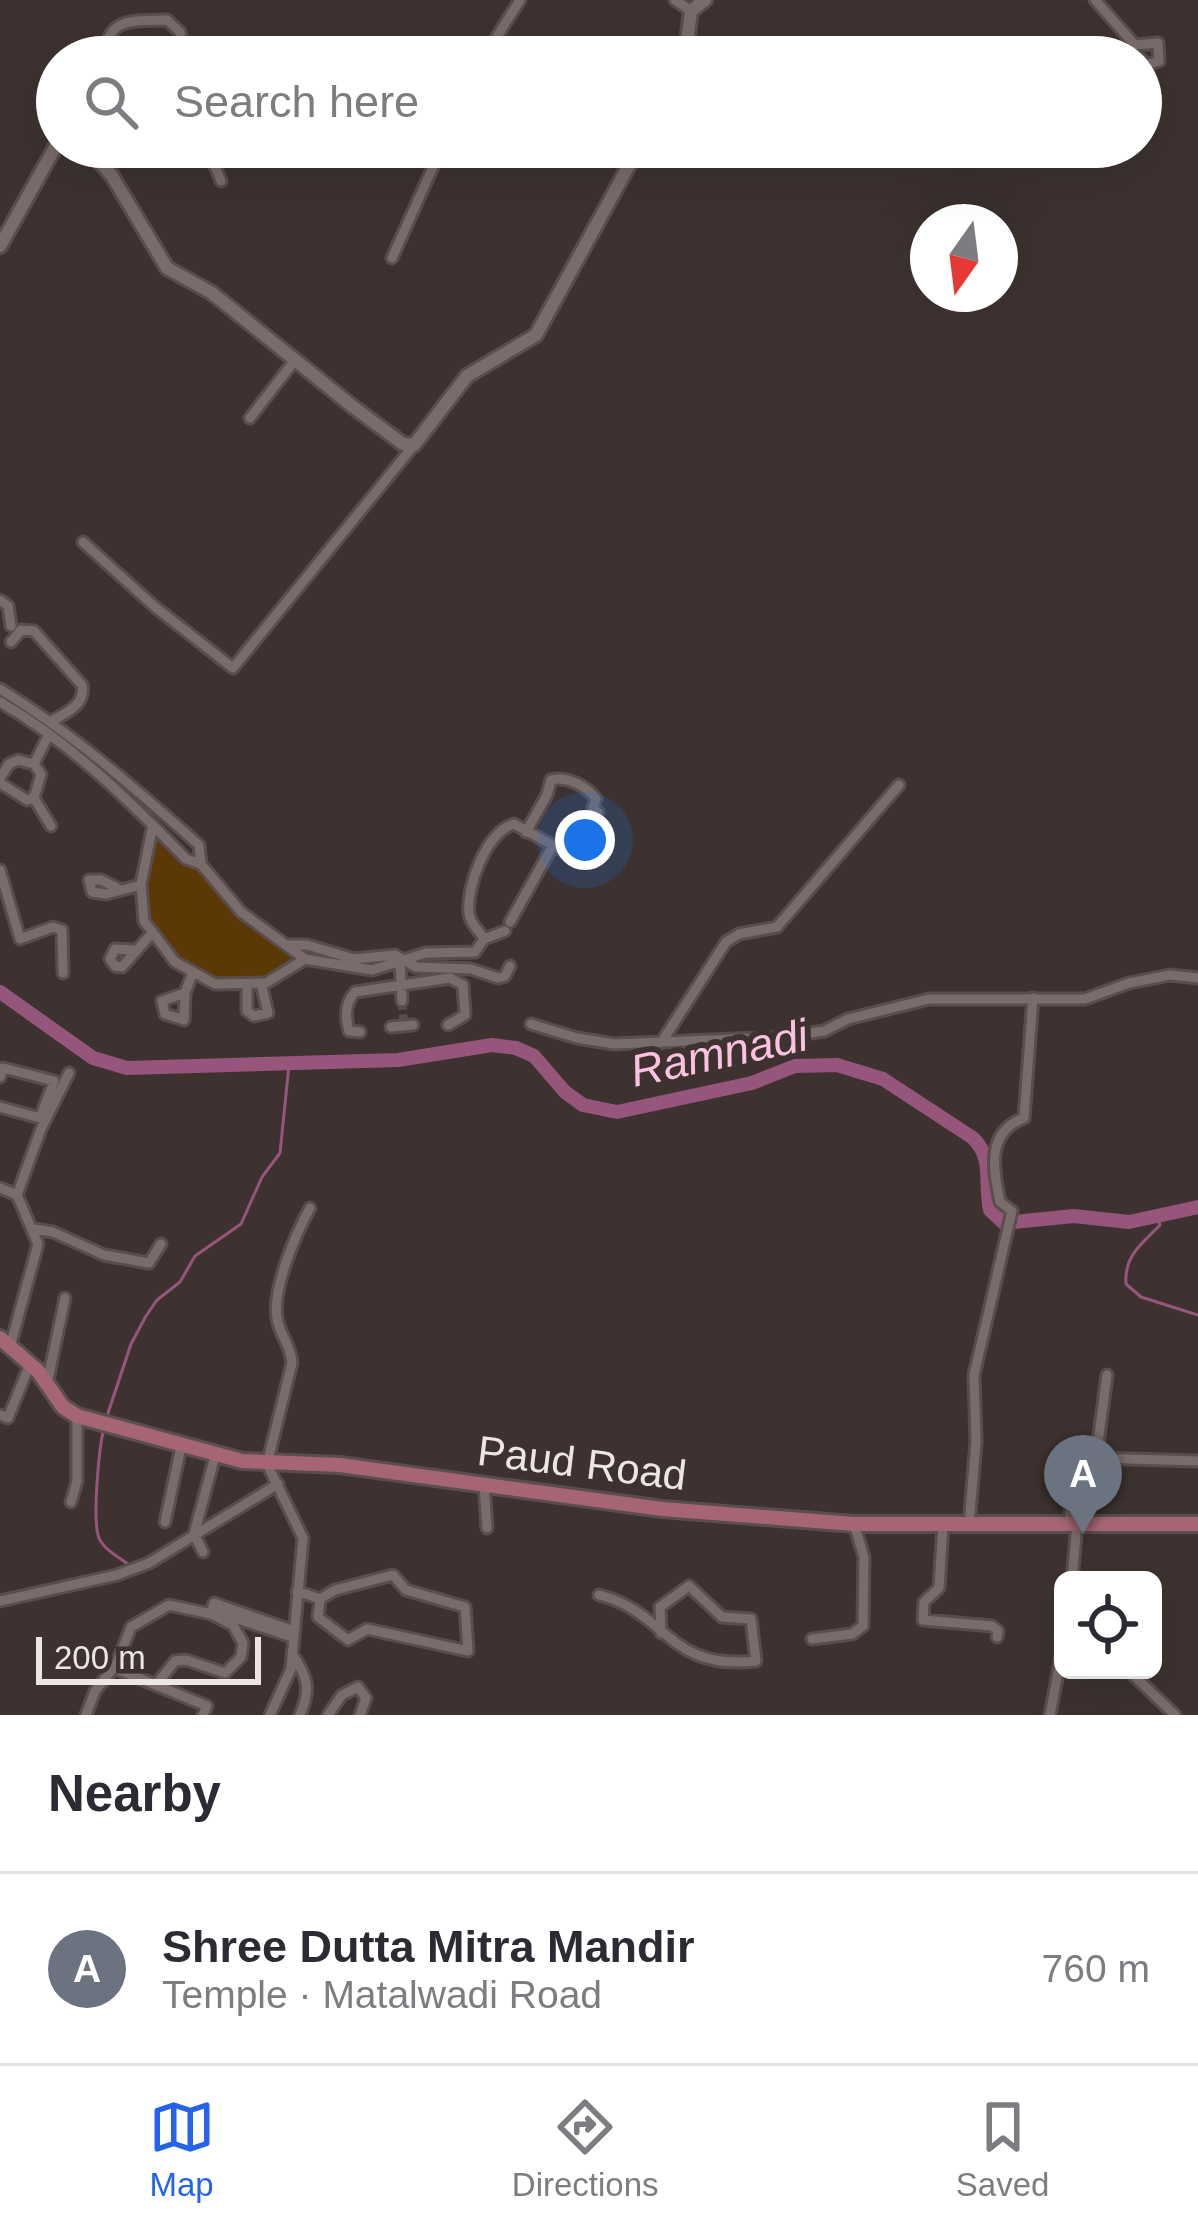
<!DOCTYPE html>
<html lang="en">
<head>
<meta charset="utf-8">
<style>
  :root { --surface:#fff; --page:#f2f2f3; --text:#2b2b33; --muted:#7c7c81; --line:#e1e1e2; --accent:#2563eb }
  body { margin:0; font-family:Helvetica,sans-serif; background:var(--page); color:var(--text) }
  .controls { position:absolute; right:36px; bottom:36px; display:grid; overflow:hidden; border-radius:18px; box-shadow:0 12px 48px #0002 }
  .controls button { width:108px; height:108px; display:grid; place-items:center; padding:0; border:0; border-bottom:3px solid var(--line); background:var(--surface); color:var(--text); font:60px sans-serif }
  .compass { position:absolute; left:910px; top:204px; width:108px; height:108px; border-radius:50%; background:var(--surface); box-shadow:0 12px 48px #0002; rotate:194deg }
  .scale { position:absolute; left:36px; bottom:30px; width:225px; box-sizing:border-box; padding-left:12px; border:6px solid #eee6e5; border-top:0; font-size:33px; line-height:42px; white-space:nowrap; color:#eee6e5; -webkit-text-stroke:9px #3d3230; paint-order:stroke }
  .you { position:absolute; left:585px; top:840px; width:42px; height:42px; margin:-30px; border:9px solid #fff; border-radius:50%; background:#1a73e8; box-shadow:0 0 0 18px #1a73e833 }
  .badge { display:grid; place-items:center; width:78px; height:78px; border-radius:50%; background:var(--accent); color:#fff; font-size:39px; font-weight:700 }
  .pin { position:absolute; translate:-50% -99px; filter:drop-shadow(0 3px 6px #0008) }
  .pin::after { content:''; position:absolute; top:63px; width:42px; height:36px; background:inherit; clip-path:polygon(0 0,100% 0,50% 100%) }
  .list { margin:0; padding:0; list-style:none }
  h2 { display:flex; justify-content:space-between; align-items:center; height:156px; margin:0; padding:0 48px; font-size:51px }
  h2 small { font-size:39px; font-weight:400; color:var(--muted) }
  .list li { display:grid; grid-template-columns:78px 1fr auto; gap:36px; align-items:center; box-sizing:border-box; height:192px; padding:0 48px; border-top:3px solid var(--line) }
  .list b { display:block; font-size:45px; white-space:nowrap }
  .list p { margin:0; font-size:39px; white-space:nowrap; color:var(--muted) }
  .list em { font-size:39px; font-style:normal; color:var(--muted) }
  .icon { flex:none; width:66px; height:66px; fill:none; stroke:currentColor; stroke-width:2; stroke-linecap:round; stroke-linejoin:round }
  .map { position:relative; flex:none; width:1198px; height:1715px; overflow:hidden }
  .search { position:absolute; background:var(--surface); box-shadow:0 12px 48px #0002; left:36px; right:36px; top:36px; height:132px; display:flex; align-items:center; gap:30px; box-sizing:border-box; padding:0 42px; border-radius:66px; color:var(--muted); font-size:45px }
  .sheet { height:348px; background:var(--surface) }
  nav { display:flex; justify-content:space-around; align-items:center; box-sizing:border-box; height:168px; border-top:3px solid var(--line); background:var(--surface); font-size:33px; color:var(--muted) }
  nav a { display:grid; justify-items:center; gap:6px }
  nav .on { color:var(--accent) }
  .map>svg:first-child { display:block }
</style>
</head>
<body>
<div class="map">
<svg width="1198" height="1715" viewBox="0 0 1198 1715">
  <rect width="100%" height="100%" fill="#3d3230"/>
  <path fill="#5b3907" d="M153 825 305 959 266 983 215 984 175 962 144 921 141 884Z"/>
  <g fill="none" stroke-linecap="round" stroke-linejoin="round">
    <path stroke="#96567b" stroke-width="3" d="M1157 1216 1160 1225C1142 1244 1124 1255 1126 1284L1141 1297 1198 1315
      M106 1419 131 1344 146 1316 157 1300 180 1282 195 1256 241 1224 262 1177 280 1153 289 1065
      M104 1428C99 1447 92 1521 99 1538 104 1550 119 1557 129 1565"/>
    <path stroke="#96567b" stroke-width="14" d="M0 992 93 1058 127 1068 398 1060 492 1045 516 1048 534 1056 565 1092 583 1105 617 1112 752 1083 795 1066 837 1065 883 1079 973 1138C994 1159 984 1182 990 1210L1004 1223 1074 1216 1129 1222 1198 1207"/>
    <path stroke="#584d4b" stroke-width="9" stroke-dasharray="9 4.5" stroke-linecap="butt" d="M402 1001 404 1026"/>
    <defs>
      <path id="street" d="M675 0 691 11
        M1095 0 1135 45 1158 43 1159 61 1146 65 1141 59
        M105 57C106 16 135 21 167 20L180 32 185 57
        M484 57 520 0
        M207 147 221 181
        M392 258 442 147
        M250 418 295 360
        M83 542 155 607 233 668 414 445
        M0 600 8 606 11 626
        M11 642 21 630 34 631 82 685C86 706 65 713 50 722
        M0 689C72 733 136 789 199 845L201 864 241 912 305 959 372 970 426 953 475 952 484 939C479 930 471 925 469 914 466 887 486 832 514 824L569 854 598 812 593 808 596 799C587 786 567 776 551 780L547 795 526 832
        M0 702C71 743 129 800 186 859L201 864
        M0 778 9 764 18 760 34 764
        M0 783 27 800 34 798 41 774 34 764 49 734
        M34 798 51 826
        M153 825 141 884 144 921 175 962 215 984 266 983 305 959
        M0 870 20 939 53 927 62 930 63 973
        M117 888 101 880H89L92 892 106 894 141 885
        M510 922 552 847
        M484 939 505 931
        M287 945H307L354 959 395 955 416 967 471 969 498 978 505 976 510 966
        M134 950 115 949 110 959 115 966 122 967 153 932
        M400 963 402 1001
        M247 984V1011L254 1016 268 1013 261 983
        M185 993 162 1001 165 1014 184 1020 185 993 193 972
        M531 1024 577 1038 614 1044 784 1037 824 1031 848 1019 929 999H1085L1129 983 1170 975 1198 978
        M391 1027 413 1025
        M360 1032 349 1031C345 1017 345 1003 355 992L450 978 463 985 465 1015 448 1025
        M661 1043 726 942 739 934 777 927 899 785
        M0 1077 3 1068 54 1081 40 1118 0 1107
        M0 1188 17 1195 38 1244 10 1347
        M17 1195 41 1129 69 1073
        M34 1229 53 1232 104 1255 149 1263 161 1244
        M47 1384 65 1298
        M0 1415 8 1418 30 1364
        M1096 1458 1198 1461
        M484 1484 487 1528
        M71 1502 77 1481V1416
        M165 1522 181 1447
        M1070 1524 1071 1457 1096 1458 1107 1375
        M943 1525 939 1588 924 1602 923 1620 992 1626 998 1631 997 1637
        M969 1525 976 1442 974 1375 1012 1211 1000 1202C993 1169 986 1132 1024 1118L1033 998
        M203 1552 194 1534 215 1456
        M1072 1580 1077 1524
        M297 1591 320 1599 335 1590 393 1575 406 1590 465 1607 468 1651 367 1629 348 1640 318 1617 320 1599
        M599 1595C668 1612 667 1671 756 1661L751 1619 722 1617 689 1586 660 1607 661 1633
        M0 1601 117 1575 149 1563 278 1484
        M217 1612 292 1637
        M812 1639 852 1634 863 1626 864 1557 854 1524
        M293 1655C308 1678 311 1689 300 1715
        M1128 1670 1175 1715
        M156 1685 175 1661 186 1660 225 1673 241 1657 243 1643 233 1625 211 1614
        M86 1715 95 1691 116 1665
        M203 1715 207 1706 119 1670 116 1665 131 1627 169 1605 211 1614 214 1603 294 1631
        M270 1715 291 1669 303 1538 267 1464 292 1363C291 1345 279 1334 277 1318 272 1289 296 1233 310 1208
        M328 1715 342 1695 358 1687 366 1698 360 1715
        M1050 1715 1063 1646"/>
      <path id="secondary" d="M685 57 691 11 705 0
        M87 147 112 176 167 268 212 293 352 406 403 444 414 445 467 376 536 335 639 147
        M0 246 57 144"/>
      <path id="primary" d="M0 1338 38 1371 63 1407 77 1416 242 1461 340 1465 662 1509 854 1524H1198"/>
    </defs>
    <use href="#street" stroke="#594e4d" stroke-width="15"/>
    <use href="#secondary" stroke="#594e4d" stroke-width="18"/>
    <use href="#primary" stroke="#594e4d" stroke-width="20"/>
    <use href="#street" stroke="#7a6c6a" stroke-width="9"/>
    <use href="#secondary" stroke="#7a6c6a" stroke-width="12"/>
    <use href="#primary" stroke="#a56572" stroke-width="14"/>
  </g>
  <g text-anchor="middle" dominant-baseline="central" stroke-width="12" stroke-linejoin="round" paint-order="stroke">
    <g font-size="42" fill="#eee6e5" stroke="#3d3230">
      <text transform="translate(582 1463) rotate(7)">Paud Road</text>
    </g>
    <g font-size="45" font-style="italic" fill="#fbc1e0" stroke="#3d3230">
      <text transform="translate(719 1053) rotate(-12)">Ramnadi</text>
    </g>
  </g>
</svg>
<div class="controls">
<button><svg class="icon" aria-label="locate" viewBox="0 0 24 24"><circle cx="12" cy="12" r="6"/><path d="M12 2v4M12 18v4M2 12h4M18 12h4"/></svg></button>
</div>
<svg class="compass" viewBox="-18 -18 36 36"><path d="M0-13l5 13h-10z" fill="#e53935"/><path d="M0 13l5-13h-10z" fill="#7c7c81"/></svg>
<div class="scale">200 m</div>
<div class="you"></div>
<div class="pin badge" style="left:1083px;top:1534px;background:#6b7280">A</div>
<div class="search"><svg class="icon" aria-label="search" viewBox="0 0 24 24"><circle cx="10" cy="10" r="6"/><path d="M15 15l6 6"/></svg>Search here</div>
</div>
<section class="sheet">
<h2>Nearby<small></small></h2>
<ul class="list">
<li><span class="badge" style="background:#6b7280">A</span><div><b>Shree Dutta Mitra Mandir</b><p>Temple · Matalwadi Road</p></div><em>760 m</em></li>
</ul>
</section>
<nav>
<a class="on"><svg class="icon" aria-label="map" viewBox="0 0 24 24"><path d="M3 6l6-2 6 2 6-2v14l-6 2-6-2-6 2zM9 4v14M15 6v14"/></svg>Map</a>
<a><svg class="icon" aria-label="directions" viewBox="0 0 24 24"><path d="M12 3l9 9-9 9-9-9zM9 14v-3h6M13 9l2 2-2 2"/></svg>Directions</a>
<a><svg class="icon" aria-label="saved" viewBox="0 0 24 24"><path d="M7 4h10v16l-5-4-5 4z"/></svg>Saved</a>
</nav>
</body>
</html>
